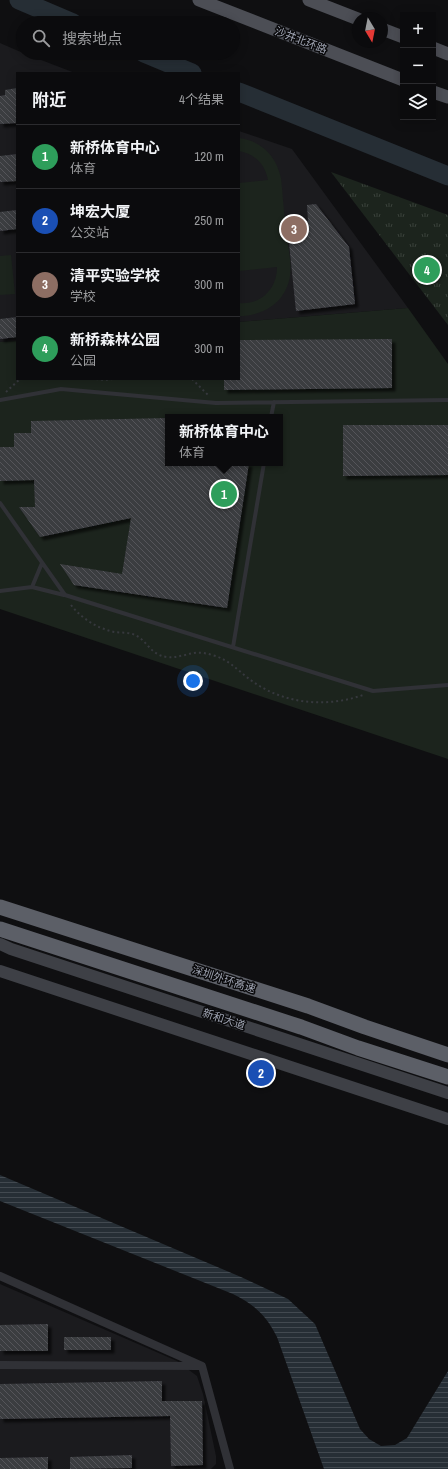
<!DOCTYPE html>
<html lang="zh">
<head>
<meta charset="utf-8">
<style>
  :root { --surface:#0b0b0d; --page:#141416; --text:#f1f3f6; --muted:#9a9b9d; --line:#2b2b2e; --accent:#fab21e }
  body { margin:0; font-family:"Archivo Narrow","Noto Sans SC",sans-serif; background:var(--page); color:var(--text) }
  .controls { position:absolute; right:12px; top:12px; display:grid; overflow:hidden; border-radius:0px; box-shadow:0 2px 10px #0003 }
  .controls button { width:36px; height:36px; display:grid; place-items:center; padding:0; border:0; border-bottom:1px solid var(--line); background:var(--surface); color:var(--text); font:20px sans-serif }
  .compass { position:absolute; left:352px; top:12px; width:36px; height:36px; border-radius:50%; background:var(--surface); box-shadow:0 2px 10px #0003; rotate:170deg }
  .you { position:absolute; left:193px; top:681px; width:14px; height:14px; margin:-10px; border:3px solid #fff; border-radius:50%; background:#1a73e8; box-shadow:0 0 0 6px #1a73e833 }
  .badge { display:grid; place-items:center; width:26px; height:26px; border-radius:50%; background:var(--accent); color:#fff; font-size:13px; font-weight:700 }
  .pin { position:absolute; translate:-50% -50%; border:2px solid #fff; box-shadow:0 1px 4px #0006 }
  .popup { position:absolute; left:165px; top:414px; width:118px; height:52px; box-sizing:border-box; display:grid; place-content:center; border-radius:0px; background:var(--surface); filter:drop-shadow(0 1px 3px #0005); font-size:13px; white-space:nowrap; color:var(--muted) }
  .popup b { font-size:15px; color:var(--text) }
  .popup::after { content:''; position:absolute; left:50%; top:100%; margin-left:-8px; border:8px solid transparent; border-top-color:var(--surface) }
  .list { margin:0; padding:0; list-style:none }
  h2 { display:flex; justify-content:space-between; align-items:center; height:52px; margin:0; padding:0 16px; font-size:17px }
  h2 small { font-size:13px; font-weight:400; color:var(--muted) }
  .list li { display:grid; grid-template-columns:26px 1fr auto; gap:12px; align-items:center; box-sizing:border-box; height:64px; padding:0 16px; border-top:1px solid var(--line) }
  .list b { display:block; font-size:15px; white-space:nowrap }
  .list p { margin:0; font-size:13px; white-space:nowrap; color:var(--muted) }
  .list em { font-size:13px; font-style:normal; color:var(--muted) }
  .icon { flex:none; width:22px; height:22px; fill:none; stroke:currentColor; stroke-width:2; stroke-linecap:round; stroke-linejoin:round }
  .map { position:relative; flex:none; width:448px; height:1469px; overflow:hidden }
  .search { position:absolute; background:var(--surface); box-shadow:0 2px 10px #0003; left:16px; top:16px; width:224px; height:44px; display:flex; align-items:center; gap:10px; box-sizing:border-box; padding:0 14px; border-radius:22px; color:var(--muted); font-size:15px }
  .panel { position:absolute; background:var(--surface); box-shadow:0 2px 10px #0003; left:16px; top:72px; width:224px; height:308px; border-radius:0px }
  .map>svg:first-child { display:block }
</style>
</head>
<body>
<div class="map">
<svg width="448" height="1469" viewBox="0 0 448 1469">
  <defs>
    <pattern id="park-tufts" width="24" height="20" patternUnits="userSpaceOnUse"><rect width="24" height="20" fill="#1c241d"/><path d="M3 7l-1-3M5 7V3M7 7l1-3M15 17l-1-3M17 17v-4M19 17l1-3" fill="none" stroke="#3a413b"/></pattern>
    <pattern id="water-rules" width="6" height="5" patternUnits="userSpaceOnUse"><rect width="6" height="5" fill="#262e35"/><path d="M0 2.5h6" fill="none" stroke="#424950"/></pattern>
    <pattern id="building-back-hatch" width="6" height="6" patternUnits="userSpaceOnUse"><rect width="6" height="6" fill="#3b3c41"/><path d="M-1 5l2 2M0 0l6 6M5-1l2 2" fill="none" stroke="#54555a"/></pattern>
    <filter id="shadow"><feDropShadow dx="3.5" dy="3.5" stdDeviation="1" flood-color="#0009"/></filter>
  </defs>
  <rect width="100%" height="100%" fill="#0f0f11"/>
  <path fill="#1b1b1e" d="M0 43 23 53 75 73H17V341L0 342Z
    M239 131 292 149 408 308 239 322Z
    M0 1284 177 1361 197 1376 203 1394 216 1456V1464L211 1469H0Z"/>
  <path fill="#1c241d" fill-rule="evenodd" d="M239 138C262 141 276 156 281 178 283 196 284 215 286 233 288 247 292 262 290 276 286 302 264 316 239 316V303C261 305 277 289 277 267L239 271V183L268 180C265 164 255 154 239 151Z
    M11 255 15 294 0 295V256Z
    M408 308 448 364V759L0 609V342L17 341V379H239V322ZM168 417H280V463H168Z"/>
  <path fill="url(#park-tufts)" d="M331 172 448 215V325Z"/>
  <path fill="url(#water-rules)" d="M0 1175 241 1277 288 1299 315 1324 360 1429 369 1439 381 1446 395 1445 407 1438 448 1371V1469H324L277 1337C266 1315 255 1305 233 1294L0 1201Z"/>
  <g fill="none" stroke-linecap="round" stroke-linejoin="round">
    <path stroke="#262e35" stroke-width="19" d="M19 0 73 23
      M144 53 192 73
      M239 92 448 176"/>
  </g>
  <path fill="url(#building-back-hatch)" filter="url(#shadow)" d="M17 88V123L0 124V96L5 95V90Z
    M17 154V181L0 182V156Z
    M316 204 349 247 355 304 296 311 287 223 308 221 307 205Z
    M17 210V229L0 231V212Z
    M17 317V337L0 339V319Z
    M392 339V388L224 390V379H239V340Z
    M168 418V463H249L227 608 74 585 60 564 122 574 131 518 40 537 19 507H35L34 480 0 481V447H14V433H31V421Z
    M343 425H448V475L343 476Z
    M48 1324V1351H0V1325Z
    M64 1337H111V1350H64Z
    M162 1381V1401H202L203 1465 171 1466 170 1416 0 1419V1384Z
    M132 1455V1468L70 1469V1457Z
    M48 1457V1469H0V1458Z"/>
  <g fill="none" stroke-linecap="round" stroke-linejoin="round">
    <path stroke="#36383d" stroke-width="2" stroke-dasharray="2 3" stroke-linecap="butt" d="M96 379 104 380 113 379
      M192 379 208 395
      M6 392 20 379
      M71 605C82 619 97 628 114 632 121 633 129 632 135 635 148 641 150 655 167 657 174 658 179 656 185 655 194 652 203 652 212 655 229 659 239 672 252 681 284 704 326 708 363 695"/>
    <path stroke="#303136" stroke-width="4" d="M0 400 61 389 216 403 448 400
      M271 417 274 402
      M0 503 65 595 373 691 448 685
      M32 587 42 563
      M0 591 32 587 64 595
      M233 647 264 463"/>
    <path stroke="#303136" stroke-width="8" d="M0 1276 202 1366 230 1469
      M0 1365 199 1366"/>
    <path stroke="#3e4046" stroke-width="12" d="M0 944 11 949 448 1093
      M0 971 448 1119"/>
    <path stroke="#4c4e55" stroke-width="13" d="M199 0 403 80
      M309 0 358 19
      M382 29 403 37
      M433 48 448 54
      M433 92 448 97"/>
    <path stroke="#5c5f67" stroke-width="15" d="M0 907 308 1006 365 1027 448 1055
      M0 929 301 1027 358 1048 448 1077"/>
  </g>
  <g text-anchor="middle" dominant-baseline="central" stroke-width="3" stroke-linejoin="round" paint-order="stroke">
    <g font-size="11" fill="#a0a5b3" stroke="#0a0a0c">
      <text transform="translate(301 40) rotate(21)">沙井北环路</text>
      <text transform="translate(224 979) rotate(18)">深圳外环高速</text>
      <text transform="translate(224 1019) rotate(18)">新和大道</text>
    </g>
  </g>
</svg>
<div class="controls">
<button>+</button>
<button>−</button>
<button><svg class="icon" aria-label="layers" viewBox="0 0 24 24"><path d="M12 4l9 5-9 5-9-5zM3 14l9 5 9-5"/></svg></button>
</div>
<svg class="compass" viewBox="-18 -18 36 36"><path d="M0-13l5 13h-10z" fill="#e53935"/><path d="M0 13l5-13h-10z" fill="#9a9b9d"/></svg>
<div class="you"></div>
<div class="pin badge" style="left:224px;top:494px;background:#2e9e5b">1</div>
<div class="popup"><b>新桥体育中心</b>体育</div>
<div class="pin badge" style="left:261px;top:1073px;background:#1a4fb4">2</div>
<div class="pin badge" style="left:294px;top:229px;background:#8d6e63">3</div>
<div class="pin badge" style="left:427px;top:270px;background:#2e9e5b">4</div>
<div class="search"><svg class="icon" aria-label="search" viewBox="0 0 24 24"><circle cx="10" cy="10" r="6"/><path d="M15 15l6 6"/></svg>搜索地点</div>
<section class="panel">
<h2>附近<small>4个结果</small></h2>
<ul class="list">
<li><span class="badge" style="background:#2e9e5b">1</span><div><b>新桥体育中心</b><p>体育</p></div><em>120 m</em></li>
<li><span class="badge" style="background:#1a4fb4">2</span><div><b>坤宏大厦</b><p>公交站</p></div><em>250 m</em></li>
<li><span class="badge" style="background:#8d6e63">3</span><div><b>清平实验学校</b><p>学校</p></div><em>300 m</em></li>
<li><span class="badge" style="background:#2e9e5b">4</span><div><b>新桥森林公园</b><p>公园</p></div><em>300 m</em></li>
</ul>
</section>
</div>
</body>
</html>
